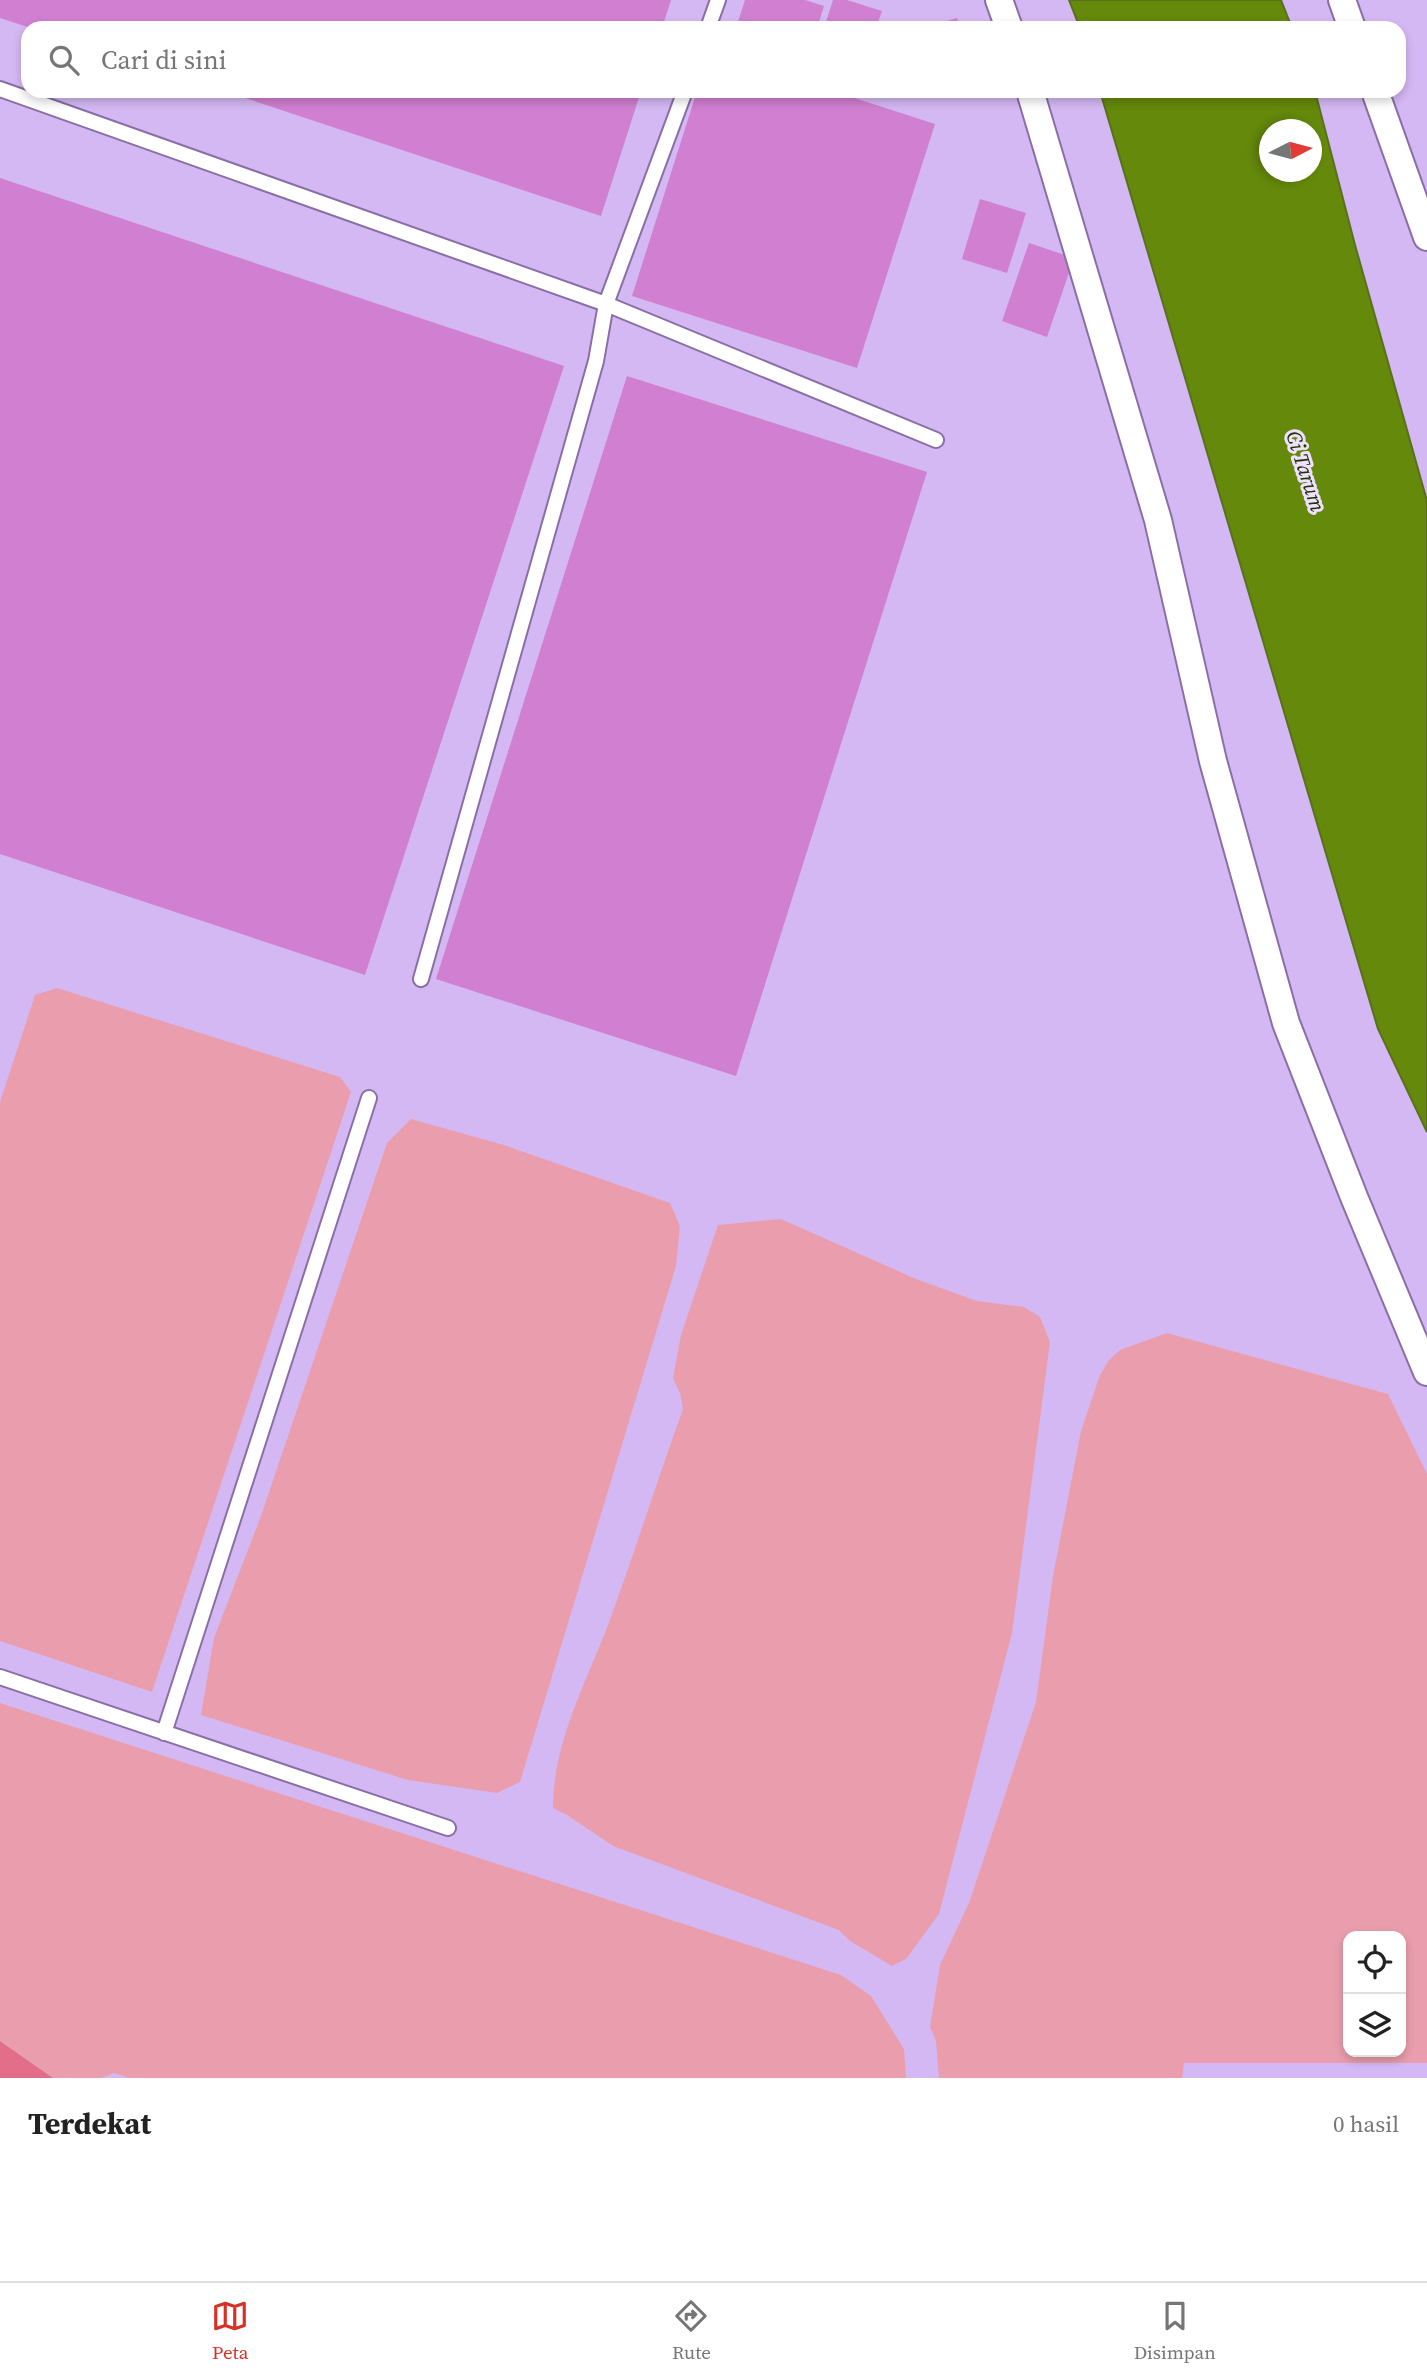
<!DOCTYPE html>
<html lang="id">
<head>
<meta charset="utf-8">
<style>
  :root { --surface:#fff; --page:#f2f2f2; --text:#222; --muted:#767676; --line:#e0e0e0; --accent:#d93025 }
  body { margin:0; font-family:"Source Serif 4",serif; background:var(--page); color:var(--text) }
  .controls { position:absolute; right:21px; bottom:21px; display:grid; overflow:hidden; border-radius:14px; box-shadow:0 4px 10px #0003 }
  .controls button { width:63px; height:63px; display:grid; place-items:center; padding:0; border:0; border-bottom:2px solid var(--line); background:var(--surface); color:var(--text); font:35px sans-serif }
  .compass { position:absolute; left:1259px; top:119px; width:63px; height:63px; border-radius:50%; background:var(--surface); box-shadow:0 4px 10px #0003; rotate:84deg }
  .list { margin:0; padding:0; list-style:none }
  h2 { display:flex; justify-content:space-between; align-items:center; height:91px; margin:0; padding:0 28px; font-size:30px }
  h2 small { font-size:23px; font-weight:400; color:var(--muted) }
  .icon { flex:none; width:38px; height:38px; fill:none; stroke:currentColor; stroke-width:2; stroke-linecap:round; stroke-linejoin:round }
  .map { position:relative; flex:none; width:1427px; height:2078px; overflow:hidden }
  .search { position:absolute; background:var(--surface); box-shadow:0 4px 10px #0003; left:21px; right:21px; top:21px; height:77px; display:flex; align-items:center; gap:18px; box-sizing:border-box; padding:0 24px; border-radius:21px; color:var(--muted); font-size:26px }
  .sheet { height:203px; background:var(--surface) }
  nav { display:flex; justify-content:space-around; align-items:center; box-sizing:border-box; height:98px; border-top:2px solid var(--line); background:var(--surface); font-size:19px; color:var(--muted) }
  nav a { display:grid; justify-items:center; gap:4px }
  nav .on { color:var(--accent) }
  .map>svg:first-child { display:block }
</style>
</head>
<body>
<div class="map">
<svg width="1427" height="2078" viewBox="0 0 1427 2078">
  <rect width="100%" height="100%" fill="#d4b8f3"/>
  <path fill="#ea9ead" fill-rule="evenodd" d="M57 988 340 1077 351 1092 152 1692 0 1641V1102L35 995Z
    M411 1119 504 1145 670 1203 680 1226 676 1266 520 1782 497 1793 408 1780 201 1715 214 1638 261 1516 387 1143Z
    M781 1219 916 1279 977 1301 1024 1307 1040 1317 1050 1342 1012 1633 939 1914 906 1959 892 1966 850 1941 839 1930 613 1846 567 1815 553 1808C553 1743 585 1685 608 1625 634 1554 657 1481 683 1409L680 1393 673 1378 681 1335 718 1225Z
    M1167 1333 1388 1394 1427 1474V2063H1184L1182 2078H939L936 2041 930 2027 940 1965 969 1903 1036 1702 1053 1576 1081 1431 1100 1375 1109 1360 1120 1350ZM1348 1936H1401V2052H1348Z
    M0 1703 841 1975 871 1996 904 2049 906 2078H129L114 2073 101 2078H53L0 2041Z"/>
  <path fill="#e26e8a" d="M0 2041 53 2078H0Z"/>
  <path fill="#64890b" stroke="#5a701f" stroke-width="2" fill-rule="evenodd" d="M1069 0H1281L1292 28H1080Z
    M1100 91H1315L1355 245 1427 501V1132L1378 1029ZM1270 130H1312V172H1270Z"/>
  <path fill="#d07fd1" d="M0 0H671L662 28H31L0 18Z
    M745 0H805L824 6 817 28H736Z
    M833 0H847L882 11 876 28H824Z
    M957 18 960 28H927V27Z
    M224 91H641L601 216Z
    M697 91H833L935 124 857 368 632 296Z
    M0 178 564 366 365 975 0 854Z
    M980 199 1026 213 1007 273 962 259Z
    M1029 243 1074 258 1047 337 1002 321Z
    M627 376 927 472 736 1076 436 979Z"/>
  <g fill="none" stroke-linecap="round" stroke-linejoin="round">
    <defs>
      <path id="service" d="M708 28 718 0
        M0 89 606 304 936 440
        M421 979 596 361 606 304 685 91
        M0 1677 448 1828
        M164 1733 369 1098"/>
      <path id="minor" d="M999 0 1009 28
        M1342 0 1352 28
        M1030 91 1158 520 1213 761 1286 1023 1354 1197 1427 1372
        M1375 91 1427 237"/>
    </defs>
    <use href="#service" stroke="#896fa5" stroke-width="18"/>
    <use href="#minor" stroke="#896fa5" stroke-width="30"/>
    <use href="#service" stroke="#fff" stroke-width="14"/>
    <use href="#minor" stroke="#fff" stroke-width="26"/>
  </g>
  <g text-anchor="middle" dominant-baseline="central" stroke-width="6" stroke-linejoin="round" paint-order="stroke">
    <g font-size="21" font-style="italic" fill="#213002" stroke="#eee0fe">
      <text transform="translate(1306 471) rotate(72)">Ci Tarum</text>
    </g>
  </g>
</svg>
<div class="controls">
<button><svg class="icon" aria-label="locate" viewBox="0 0 24 24"><circle cx="12" cy="12" r="6"/><path d="M12 2v4M12 18v4M2 12h4M18 12h4"/></svg></button>
<button><svg class="icon" aria-label="layers" viewBox="0 0 24 24"><path d="M12 4l9 5-9 5-9-5zM3 14l9 5 9-5"/></svg></button>
</div>
<svg class="compass" viewBox="-18 -18 36 36"><path d="M0-13l5 13h-10z" fill="#e53935"/><path d="M0 13l5-13h-10z" fill="#767676"/></svg>
<div class="search"><svg class="icon" aria-label="search" viewBox="0 0 24 24"><circle cx="10" cy="10" r="6"/><path d="M15 15l6 6"/></svg>Cari di sini</div>
</div>
<section class="sheet">
<h2>Terdekat<small>0 hasil</small></h2>
<ul class="list">
</ul>
</section>
<nav>
<a class="on"><svg class="icon" aria-label="map" viewBox="0 0 24 24"><path d="M3 6l6-2 6 2 6-2v14l-6 2-6-2-6 2zM9 4v14M15 6v14"/></svg>Peta</a>
<a><svg class="icon" aria-label="directions" viewBox="0 0 24 24"><path d="M12 3l9 9-9 9-9-9zM9 14v-3h6M13 9l2 2-2 2"/></svg>Rute</a>
<a><svg class="icon" aria-label="saved" viewBox="0 0 24 24"><path d="M7 4h10v16l-5-4-5 4z"/></svg>Disimpan</a>
</nav>
</body>
</html>
